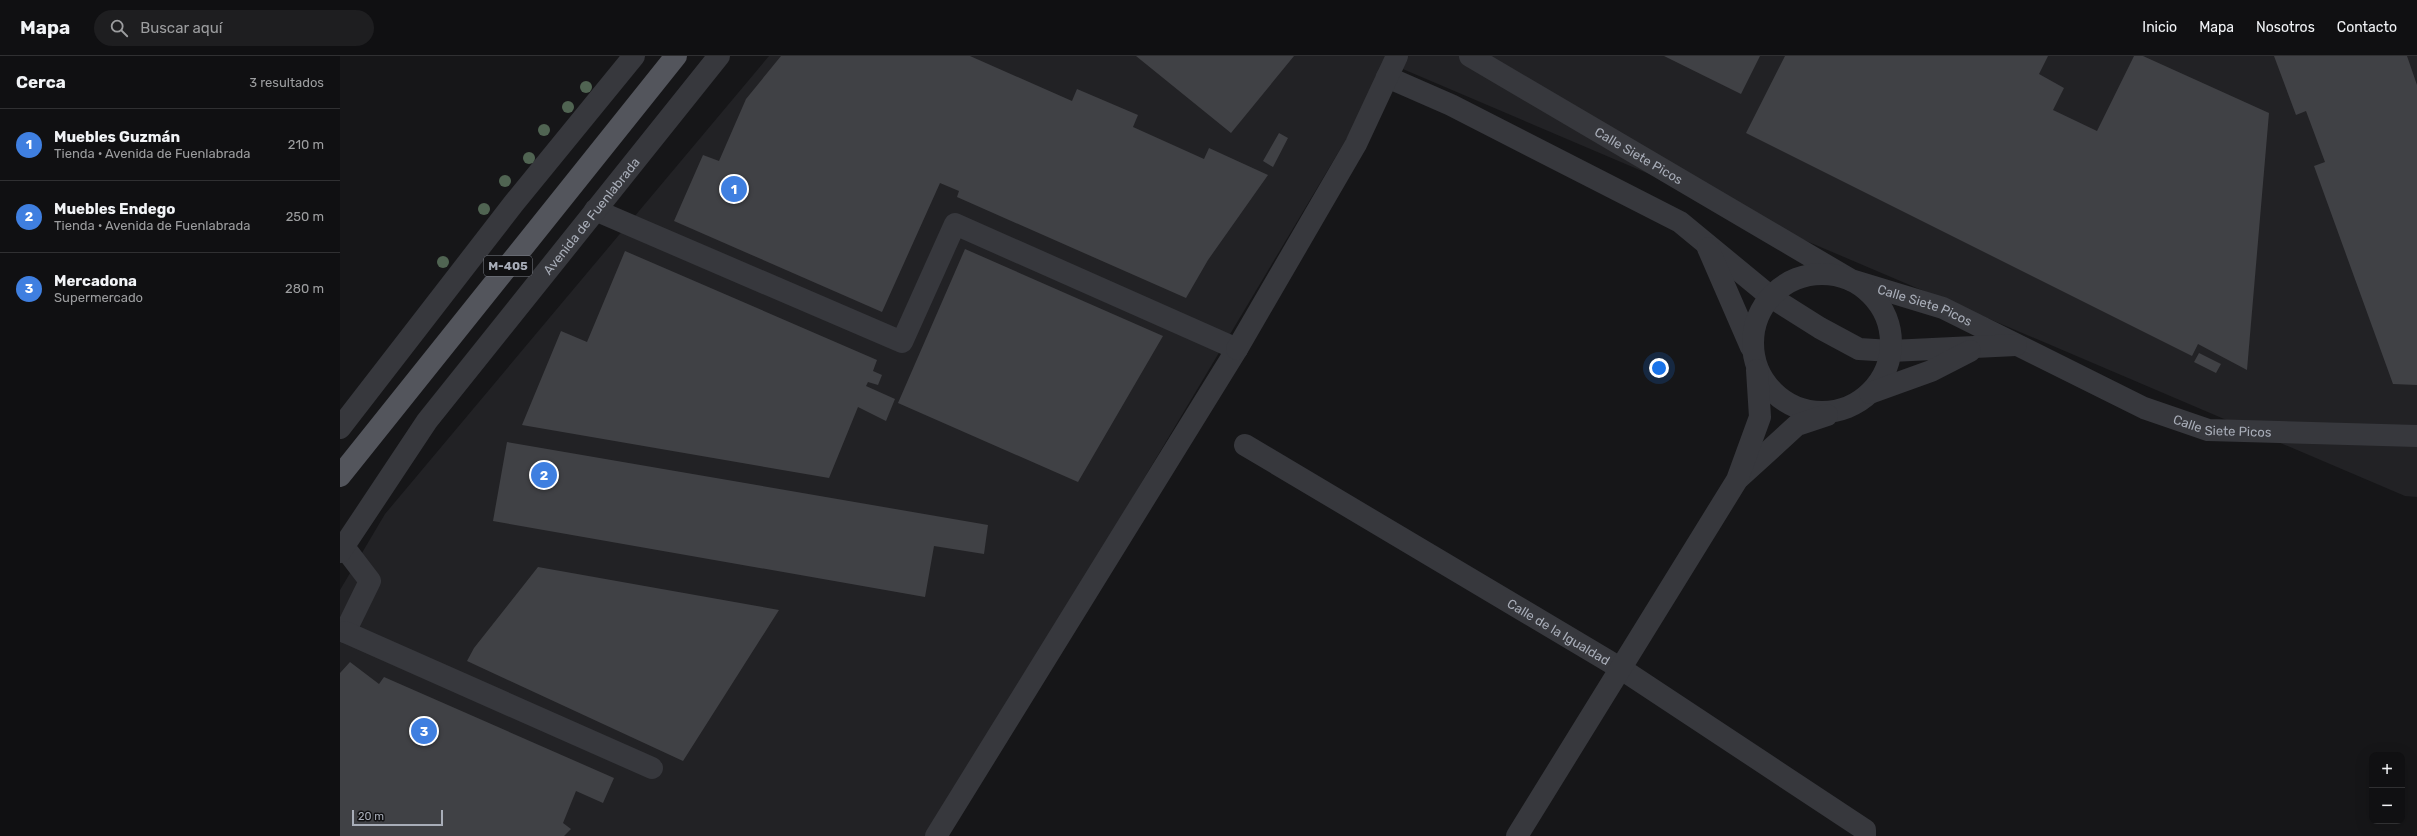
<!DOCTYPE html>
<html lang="es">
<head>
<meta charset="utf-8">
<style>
  :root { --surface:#101012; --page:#1e1e20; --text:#f1f3f6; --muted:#9c9d9f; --line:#303032; --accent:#d93025 }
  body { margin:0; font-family:Rubik,sans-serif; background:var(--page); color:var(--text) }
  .controls { position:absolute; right:12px; bottom:12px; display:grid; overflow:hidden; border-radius:8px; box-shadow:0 4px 16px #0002 }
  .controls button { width:36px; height:36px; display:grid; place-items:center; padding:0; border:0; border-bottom:1px solid var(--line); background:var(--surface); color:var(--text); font:20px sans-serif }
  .scale { position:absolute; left:12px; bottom:10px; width:91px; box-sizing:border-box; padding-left:4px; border:2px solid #a8adb8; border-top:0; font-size:11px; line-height:14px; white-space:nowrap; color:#a8adb8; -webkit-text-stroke:3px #111113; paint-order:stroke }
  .you { position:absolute; left:1319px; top:312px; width:14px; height:14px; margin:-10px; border:3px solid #fff; border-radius:50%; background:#1a73e8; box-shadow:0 0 0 6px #1a73e833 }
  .badge { display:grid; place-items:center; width:26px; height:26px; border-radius:50%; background:var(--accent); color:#fff; font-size:13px; font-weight:700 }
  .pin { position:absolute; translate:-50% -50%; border:2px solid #fff; box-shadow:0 1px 4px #0006 }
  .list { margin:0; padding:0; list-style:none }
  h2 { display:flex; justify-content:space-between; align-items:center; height:52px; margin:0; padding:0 16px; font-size:17px }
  h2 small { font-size:13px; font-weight:400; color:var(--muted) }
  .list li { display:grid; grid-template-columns:26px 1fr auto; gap:12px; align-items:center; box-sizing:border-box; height:72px; padding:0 16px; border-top:1px solid var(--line) }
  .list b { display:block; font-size:15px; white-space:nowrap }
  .list p { margin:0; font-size:13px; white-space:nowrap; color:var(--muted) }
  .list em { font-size:13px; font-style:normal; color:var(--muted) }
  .icon { flex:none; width:22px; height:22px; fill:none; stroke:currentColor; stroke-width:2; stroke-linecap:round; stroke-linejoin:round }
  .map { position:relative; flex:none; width:2077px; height:780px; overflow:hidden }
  header { display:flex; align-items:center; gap:24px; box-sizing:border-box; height:56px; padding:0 20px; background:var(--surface); border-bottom:1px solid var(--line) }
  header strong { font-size:19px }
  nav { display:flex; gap:22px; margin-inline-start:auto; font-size:14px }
  .search { width:280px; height:36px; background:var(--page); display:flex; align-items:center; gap:10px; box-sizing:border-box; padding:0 14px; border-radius:22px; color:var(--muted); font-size:15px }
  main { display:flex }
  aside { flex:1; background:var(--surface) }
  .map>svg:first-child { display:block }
</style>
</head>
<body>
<header>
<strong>Mapa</strong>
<div class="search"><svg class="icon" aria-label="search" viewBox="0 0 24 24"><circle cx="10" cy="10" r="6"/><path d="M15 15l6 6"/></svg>Buscar aquí</div>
<nav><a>Inicio</a><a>Mapa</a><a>Nosotros</a><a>Contacto</a></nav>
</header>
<main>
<aside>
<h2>Cerca<small>3 resultados</small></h2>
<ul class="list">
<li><span class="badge" style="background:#3f7fe0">1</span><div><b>Muebles Guzmán</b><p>Tienda · Avenida de Fuenlabrada</p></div><em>210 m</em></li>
<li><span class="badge" style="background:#3f7fe0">2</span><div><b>Muebles Endego</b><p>Tienda · Avenida de Fuenlabrada</p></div><em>250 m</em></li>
<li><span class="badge" style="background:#3f7fe0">3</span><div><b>Mercadona</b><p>Supermercado</p></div><em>280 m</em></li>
</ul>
</aside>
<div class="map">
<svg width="2077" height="780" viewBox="0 0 2077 780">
  <rect width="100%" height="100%" fill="#161618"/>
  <path fill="#222225" d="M429 0H2077V441L2065 440 1051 8 591 780H0V534L45 458Z"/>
  <path fill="#404145" d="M441 0H630L732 45 737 33 798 59 793 71 864 103 869 92 928 119 868 204 846 242 617 141 619 135 600 127 542 256 334 165 363 99 379 105 406 43Z
    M796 0H954L891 77Z
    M1324 0H1420L1401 38Z
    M1445 0H1708L1699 18 1724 32 1713 54 1757 75 1794 0H1803L1929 57 1907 314 1858 288 1852 300 1406 77Z
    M1934 0H2067L2077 29V329L2053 328 1974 110 1985 106 1966 55 1956 59Z
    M939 77 948 82 933 111 923 105Z
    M625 193 823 280 738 426 558 347Z
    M285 195 537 304 533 315 542 319 538 329 528 326 526 330 555 343 546 365 518 351 489 422 182 369 221 275 247 286Z
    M1859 297 1881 308 1876 317 1854 306Z
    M167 386 648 469 644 498 594 490 585 541 153 465Z
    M198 511 439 554 343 705 127 605 134 592Z
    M10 606 39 628 44 621 274 722 263 747 236 735 223 767 231 773 224 780H0V617Z"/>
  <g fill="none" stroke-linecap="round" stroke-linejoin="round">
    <g stroke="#37383d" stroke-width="22">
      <path id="s1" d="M1130 0 1511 224 1603 252 1804 352 1868 374 2077 380"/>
      <path d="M1047 21 1111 49 1340 166 1431 241 1480 272 1519 293 1551 295 1676 289"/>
      <path d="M255 154 562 286 615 168 897 293 596 780"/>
      <path d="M1368 192 1411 291"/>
      <circle cx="1482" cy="287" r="69"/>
      <path d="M897 293 1016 88 1057 0"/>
      <path d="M1530 337 1591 315 1630 295"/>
      <path d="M0 372 174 147 294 0"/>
      <path id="s2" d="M905 389 1280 612 1525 774V780"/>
      <path d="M1399 422 1457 369 1487 359"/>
      <path d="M4 491 30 525 5 576"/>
      <path id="s3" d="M0 496 87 365 379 0"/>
      <path d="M5 576 312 712"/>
      <path d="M1177 780 1397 424 1420 361 1417 314"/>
    </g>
    <path stroke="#53555c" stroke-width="22" d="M0 420 336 0"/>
  </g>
  <g fill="#506452">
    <circle cx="246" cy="31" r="6"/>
    <circle cx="228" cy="51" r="6"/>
    <circle cx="204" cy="74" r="6"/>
    <circle cx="189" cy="102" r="6"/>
    <circle cx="165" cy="125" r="6"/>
    <circle cx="144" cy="153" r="6"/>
    <circle cx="103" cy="206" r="6"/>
  </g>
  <g text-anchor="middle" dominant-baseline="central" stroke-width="3.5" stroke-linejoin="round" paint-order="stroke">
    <rect fill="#111113" stroke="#7b7e86" stroke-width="1" x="144" y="200" width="48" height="20" rx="3"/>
    <g font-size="12" font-weight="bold" fill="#a8adb8">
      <text x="168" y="210">M-405</text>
    </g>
    <g font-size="13" fill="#a8adb8" stroke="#111113">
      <text stroke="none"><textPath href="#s1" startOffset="196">Calle Siete Picos</textPath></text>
      <text stroke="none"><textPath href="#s3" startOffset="420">Avenida de Fuenlabrada</textPath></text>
      <text stroke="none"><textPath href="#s1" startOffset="520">Calle Siete Picos</textPath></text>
      <text stroke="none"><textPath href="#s1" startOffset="844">Calle Siete Picos</textPath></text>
      <text stroke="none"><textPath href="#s2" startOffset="365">Calle de la Igualdad</textPath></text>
    </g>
  </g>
</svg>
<div class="controls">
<button>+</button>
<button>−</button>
</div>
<div class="scale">20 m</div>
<div class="you"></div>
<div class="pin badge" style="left:394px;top:133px;background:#3f7fe0">1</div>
<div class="pin badge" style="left:204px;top:419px;background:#3f7fe0">2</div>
<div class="pin badge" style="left:84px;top:675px;background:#3f7fe0">3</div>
</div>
</main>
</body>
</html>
